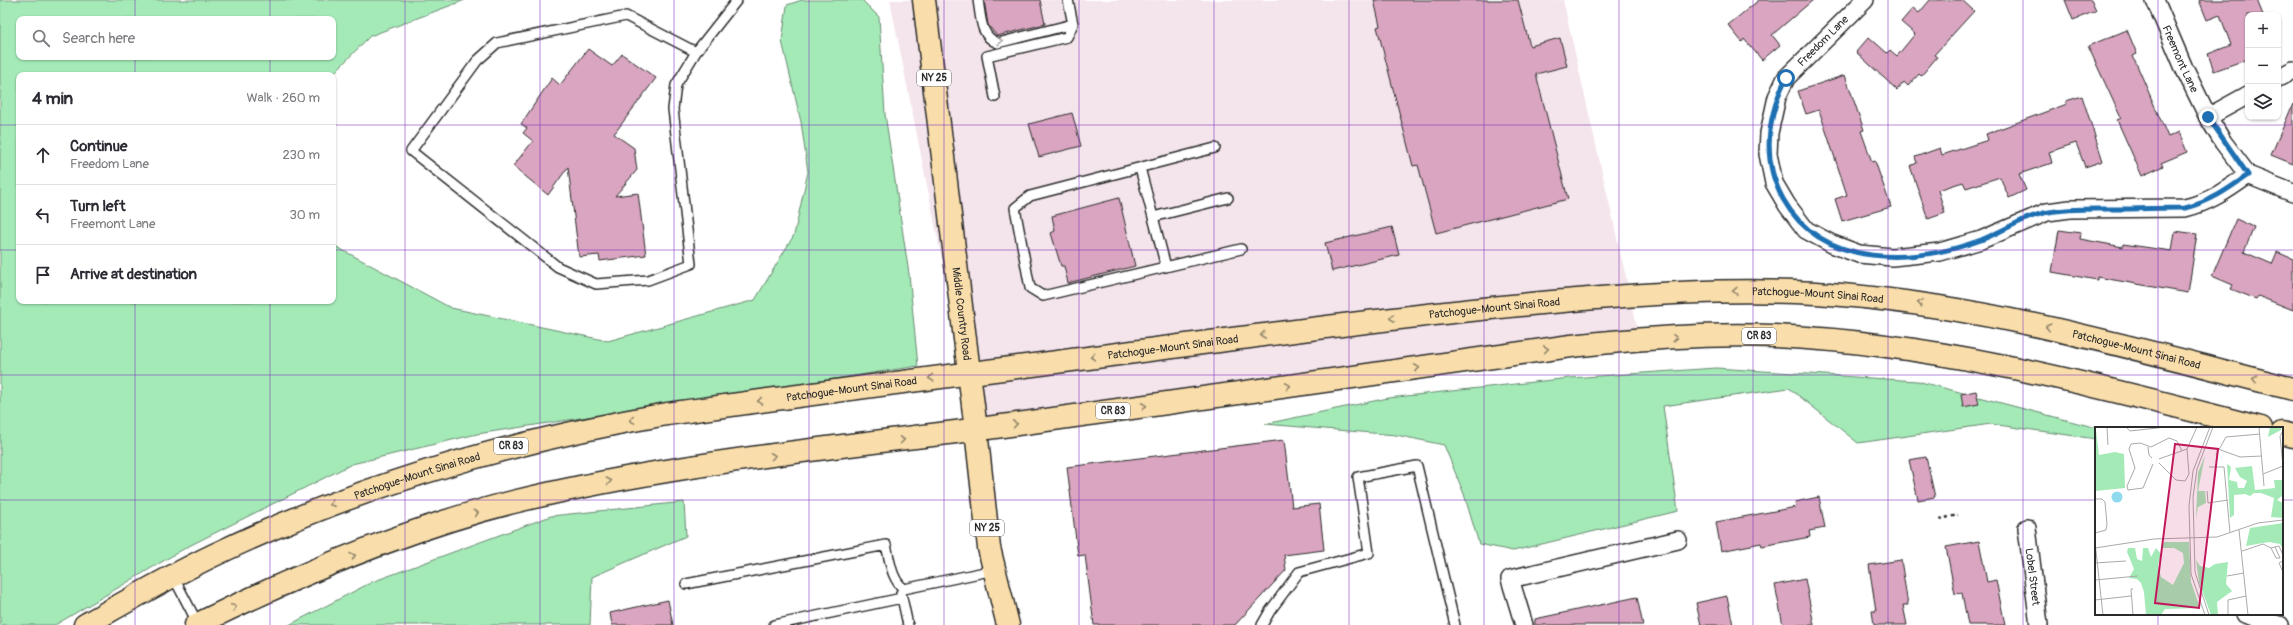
<!DOCTYPE html>
<html lang="en">
<head>
<meta charset="utf-8">
<style>
  :root { --surface:#fff; --page:#f7f7f7; --text:#2b2b33; --muted:#7c7c81; --line:#e1e1e2 }
  body { margin:0; font-family:Pangolin,sans-serif; background:var(--page); color:var(--text) }
  .controls { position:absolute; right:12px; top:12px; display:grid; overflow:hidden; border-radius:8px; box-shadow:0 1px 3px #0004 }
  .controls button { width:36px; height:36px; display:grid; place-items:center; padding:0; border:0; border-bottom:1px solid var(--line); background:var(--surface); color:var(--text); font:20px sans-serif }
  .stop { position:absolute; width:12px; height:12px; margin:-9px; border:3px solid #1f6fb2; border-radius:50%; background:#fff }
  .stop.end { background:#1f6fb2; border-color:#fff; box-shadow:0 1px 4px #0008 }
  .list { margin:0; padding:0; list-style:none }
  h2 { display:flex; justify-content:space-between; align-items:center; height:52px; margin:0; padding:0 16px; font-size:17px }
  h2 small { font-size:13px; font-weight:400; color:var(--muted) }
  .list li { display:grid; grid-template-columns:26px 1fr auto; gap:12px; align-items:center; box-sizing:border-box; height:60px; padding:0 16px; border-top:1px solid var(--line) }
  .list b { display:block; font-size:15px; white-space:nowrap }
  .list p { margin:0; font-size:13px; white-space:nowrap; color:var(--muted) }
  .list em { font-size:13px; font-style:normal; color:var(--muted) }
  .icon { flex:none; width:22px; height:22px; fill:none; stroke:currentColor; stroke-width:2; stroke-linecap:round; stroke-linejoin:round }
  .map { position:relative; flex:none; width:2293px; height:625px; overflow:hidden }
  .search { position:absolute; background:var(--surface); box-shadow:0 1px 3px #0004; left:16px; top:16px; width:320px; height:44px; display:flex; align-items:center; gap:10px; box-sizing:border-box; padding:0 14px; border-radius:8px; color:var(--muted); font-size:15px }
  .panel { position:absolute; background:var(--surface); box-shadow:0 1px 3px #0004; left:16px; top:72px; width:320px; height:232px; border-radius:8px }
  .map>svg:first-child { display:block }
</style>
</head>
<body>
<div class="map">
<svg width="2293" height="625" viewBox="0 0 2293 625">
  <rect width="100%" height="100%" fill="#fff"/>
  <filter id="ink" filterUnits="userSpaceOnUse"><feTurbulence type="fractalNoise" baseFrequency=".025" numOctaves="2"/><feDisplacementMap in="SourceGraphic" scale="8" xChannelSelector="R" yChannelSelector="G"/><feConvolveMatrix kernelMatrix="1 2 1 2 8 2 1 2 1" color-interpolation-filters="sRGB"/></filter>
  <g filter="url(#ink)">
    <path fill="#f4e4ec" d="M890 0H1563L1640 339 976 430Z"/>
    <path fill="#a4eab7" stroke="#688a71" fill-rule="evenodd" d="M0 0H465L370 36 332 75H19V301H333V245L451 308 608 341 755 300 794 235 808 172 801 122 782 41 787 5 802 0H862L879 17 885 114 909 274 918 366 477 434 352 464 187 547 55 625H0ZM19 19H333V57H19Z
      M1716 368 1917 381 2097 428 2096 439 1991 424 1858 443 1789 388 1663 406 1678 511 1513 551 1479 544 1464 494 1444 445 1396 435 1265 424 1388 398 1570 378Z
      M684 502 686 536 592 577 590 625H289L372 582 551 516Z"/>
    <path fill="#d9a5c0" stroke="#2b2b2b" d="M984 0H1040L1045 24 997 36 988 25Z
      M1374 0H1518L1530 46 1560 38 1567 66 1536 74 1568 199 1436 233 1418 165 1413 166 1377 27 1380 26Z
      M1759 0H1813L1772 35 1780 45 1762 60 1744 39 1742 42 1728 25Z
      M1930 0H1962L1974 11 1934 55 1937 57 1921 76 1919 74 1908 86 1904 82 1897 90 1856 52 1869 37 1887 53 1890 50 1897 56 1915 34 1901 22 1913 8 1919 13Z
      M2065 0H2091L2096 11 2073 20Z
      M2199 0H2257L2263 15H2248V59L2214 71 2208 54 2231 45 2220 15 2207 20Z
      M2127 30 2137 54 2133 56 2168 137 2179 132 2187 152 2161 163 2163 166 2142 176 2117 120 2121 118 2088 46Z
      M588 49 612 66 622 54 656 78 614 134 634 148 637 170 615 196 638 193 646 255 600 261 599 255 579 257 568 167 548 195 513 166 533 141 523 133 527 128 521 124 552 78 560 85Z
      M1845 75 1864 130 1861 131 1872 162 1875 161 1891 207 1842 221 1835 199 1847 195 1828 137 1819 110 1806 114 1798 91Z
      M2082 96 2103 161 2085 167 2076 143 2049 152 2052 163 2019 174 2026 190 2009 198 2000 177 1966 188 1963 182 1938 190 1945 213 1928 219 1910 166 1917 163 1915 157 1940 148 1942 155 1988 140 1986 134 2067 104 2066 101Z
      M2293 104V164L2271 155Z
      M1072 113 1081 146 1039 157 1029 124Z
      M1119 198 1135 266 1068 283 1064 266H1061L1051 233 1055 231 1052 216Z
      M2236 219 2254 227 2244 252 2272 264 2277 252 2293 259V310L2258 296 2256 299 2231 289 2233 285 2212 276Z
      M1392 227 1399 255 1332 271 1325 243Z
      M2059 230 2081 233 2080 239 2123 247V244L2172 251 2175 231 2197 234 2188 293 2097 277V280L2052 272Z
      M1976 391 1979 404 1963 407 1961 394Z
      M1284 440 1292 507 1319 504 1324 550 1284 555 1286 570 1235 625H1094L1085 555 1078 556 1067 467Z
      M1926 457 1935 497 1918 500 1909 460Z
      M1819 497 1825 528 1809 531 1810 537 1762 546 1761 543 1721 551 1716 522 1796 507 1795 502Z
      M1979 541 1987 582 1996 580 2005 625H1968L1962 593 1955 594 1946 547Z
      M1901 560 1908 605H1903L1907 625H1874L1872 611H1876L1869 565Z
      M1805 579 1814 625H1783L1775 585Z
      M1727 596 1733 625H1701L1696 603Z
      M1637 597 1643 625H1535V619Z
      M668 600 673 625H612L610 613Z"/>
    <g fill="none" stroke-linecap="round" stroke-linejoin="round">
      <defs>
        <path id="service" d="M978 0C981 17 980 37 998 43L1073 24
          M696 52 626 16 497 43 477 61 411 151 558 267 596 284 648 280 691 264 673 109 676 85 696 52 737 0
          M995 97 987 56 1067 37 1073 24 1068 0
          M1215 148 1030 196 1015 208 1030 288 1043 296 1241 249
          M1140 168 1153 217 1228 198
          M1153 217 1166 267
          M173 576 198 624
          M686 584 886 545C890 560 891 579 904 589L994 570
          M901 593 908 625
          M774 625 902 598
          M1262 625 1270 611 1299 572 1369 553 1358 477 1417 466 1455 625"/>
        <g id="minor">
          <path d="M1865 0 1786 78 1777 97 1769 133 1768 154 1774 183 1787 205 1806 230 1832 244 1859 254 1892 257 1940 252 1981 240 2047 212 2070 209 2185 208C2210 202 2227 190 2248 175"/>
          <path id="s1" d="M2155 0 2184 68 2208 117 2223 142 2248 175 2293 193"/>
          <path d="M2278 78 2293 70"/>
          <path d="M2208 117 2248 95"/>
          <path id="s2" d="M2027 528 2039 625"/>
          <path d="M2245 614 2280 625"/>
          <path d="M1524 625 1510 579 1678 540"/>
        </g>
        <g id="primary">
          <path id="s3" d="M924 0 976 430 989 548 1008 625"/>
        </g>
        <g id="trunk">
          <path d="M2282 433 2293 436"/>
          <path id="s4" d="M85 625C127 601 170 576 214 555 358 486 510 441 667 414 863 386 1060 362 1256 336 1355 323 1453 311 1552 302 1640 294 1728 288 1816 293 1979 303 2135 349 2293 389"/>
          <path d="M196 625C295 576 406 529 513 502 675 462 844 447 1010 425 1197 400 1384 372 1571 346 1638 339 1707 333 1774 336 1941 343 2101 387 2261 428"/>
        </g>
      </defs>
      <use href="#service" stroke="#2b2b2b" stroke-width="12"/>
      <use href="#minor" stroke="#2b2b2b" stroke-width="20"/>
      <use href="#primary" stroke="#2b2b2b" stroke-width="25"/>
      <use href="#trunk" stroke="#2b2b2b" stroke-width="25"/>
      <path stroke="#2b2b2b" stroke-width="2.5" stroke-dasharray="3 3" stroke-linecap="butt" d="M1940 519 1958 515"/>
      <use href="#service" stroke="#fff" stroke-width="9"/>
      <use href="#minor" stroke="#fff" stroke-width="17"/>
      <use href="#primary" stroke="#f9deab" stroke-width="22"/>
      <use href="#trunk" stroke="#f9deab" stroke-width="22"/>
    </g>
    <defs><path id="oneway-chevron" d="M-2-3.5L2.5 0L-2 3.5" fill="none" stroke-width="1.6" stroke-linecap="round" stroke-linejoin="round"/></defs>
    <use stroke="#a0a0a0" href="#oneway-chevron" transform="translate(1000 41) rotate(-2)"/>
    <g stroke="#92846b">
      <use href="#oneway-chevron" transform="translate(1735 291) rotate(179)"/>
      <use href="#oneway-chevron" transform="translate(1920 303) rotate(-173)"/>
      <use href="#oneway-chevron" transform="translate(1392 318) rotate(172)"/>
      <use href="#oneway-chevron" transform="translate(2048 327) rotate(-167)"/>
      <use href="#oneway-chevron" transform="translate(1263 335) rotate(172)"/>
      <use href="#oneway-chevron" transform="translate(1675 338) rotate(-3)"/>
      <use href="#oneway-chevron" transform="translate(1546 349) rotate(-8)"/>
      <use href="#oneway-chevron" transform="translate(1093 357) rotate(173)"/>
      <use href="#oneway-chevron" transform="translate(1417 368) rotate(-8)"/>
      <use href="#oneway-chevron" transform="translate(931 378) rotate(172)"/>
      <use href="#oneway-chevron" transform="translate(2255 379) rotate(-166)"/>
      <use href="#oneway-chevron" transform="translate(1288 386) rotate(-8)"/>
      <use href="#oneway-chevron" transform="translate(760 401) rotate(172)"/>
      <use href="#oneway-chevron" transform="translate(1144 406) rotate(-8)"/>
      <use href="#oneway-chevron" transform="translate(632 420) rotate(170)"/>
      <use href="#oneway-chevron" transform="translate(1015 424) rotate(-8)"/>
      <use href="#oneway-chevron" transform="translate(902 440) rotate(-7)"/>
      <use href="#oneway-chevron" transform="translate(773 456) rotate(-7)"/>
      <use href="#oneway-chevron" transform="translate(609 481) rotate(-11)"/>
      <use href="#oneway-chevron" transform="translate(332 504) rotate(160)"/>
      <use href="#oneway-chevron" transform="translate(476 513) rotate(-17)"/>
      <use href="#oneway-chevron" transform="translate(353 556) rotate(-21)"/>
      <use href="#oneway-chevron" transform="translate(234 607) rotate(-25)"/>
    </g>
  </g>
  <g fill="none" stroke-linecap="round" stroke-linejoin="round" filter="url(#ink)">
    <path stroke="#1f6fb2" stroke-width="5" d="M1786 78C1767 118 1761 159 1783 199 1823 270 1915 264 1981 240 2004 231 2025 216 2049 212 2070 208 2093 209 2115 209 2138 209 2162 208 2185 208 2210 202 2227 190 2248 175L2208 117"/>
  </g>
  <path fill="none" stroke="#7b2cbf" stroke-width="1" stroke-opacity="0.55" d="M135 0V19M270 0V19M405 0V625M540 0V625M674 0V625M809 0V625M944 0V625M1079 0V625M1214 0V625M1349 0V625M1484 0V625M1619 0V625M1753 0V625M1888 0V625M2023 0V625M2158 0V428M135 57V75M270 57V75M0 125H19M333 125H2293M0 250H19M333 250H2293M135 301V625M270 301V625M0 375H2293M0 500H2096M2282 500H2293M2158 614V625"/>
  <g text-anchor="middle" dominant-baseline="central" stroke-width="3" stroke-linejoin="round" paint-order="stroke">
    <g fill="#fff" stroke="#6b6b6b" stroke-width="1">
      <rect x="917" y="70" width="34" height="16" rx="3"/>
      <rect x="1742" y="328" width="34" height="16" rx="3"/>
      <rect x="1096" y="403" width="34" height="16" rx="3"/>
      <rect x="494" y="438" width="34" height="16" rx="3"/>
      <rect x="970" y="520" width="34" height="16" rx="3"/>
    </g>
    <g font-size="10" font-weight="bold" fill="#2b2b2b">
      <text x="934" y="78">NY 25</text>
      <text x="1759" y="336">CR 83</text>
      <text x="1113" y="411">CR 83</text>
      <text x="511" y="446">CR 83</text>
      <text x="987" y="528">NY 25</text>
    </g>
    <g font-size="11" fill="#2b2b2b" stroke="#fff">
      <text transform="translate(1823 41) rotate(-45)">Freedom Lane</text>
      <text stroke="none"><textPath href="#s1" startOffset="64">Freemont Lane</textPath></text>
      <text stroke="none"><textPath href="#s4" startOffset="1781">Patchogue-Mount Sinai Road</textPath></text>
      <text stroke="none"><textPath href="#s4" startOffset="1457">Patchogue-Mount Sinai Road</textPath></text>
      <text stroke="none"><textPath href="#s3" startOffset="316">Middle Country Road</textPath></text>
      <text stroke="none"><textPath href="#s4" startOffset="1133">Patchogue-Mount Sinai Road</textPath></text>
      <text stroke="none"><textPath href="#s4" startOffset="2105">Patchogue-Mount Sinai Road</textPath></text>
      <text stroke="none"><textPath href="#s4" startOffset="809">Patchogue-Mount Sinai Road</textPath></text>
      <text stroke="none"><textPath href="#s4" startOffset="365">Patchogue-Mount Sinai Road</textPath></text>
      <text stroke="none"><textPath href="#s2" startOffset="49">Lobel Street</textPath></text>
    </g>
  </g>
  <g transform="translate(2095 427)">
    <rect width="188" height="188" fill="#fff"/>
    <path d="M175 0H186V3L173 10ZM1 3 4 28 20 25 29 27 30 61 0 64ZM110 28 103 64H110L111 76 103 80 101 92 103 46ZM132 37 136 40 134 53 142 55 143 61H149L152 54 145 50 140 41 157 39 160 63 180 61 179 53H188V68L182 73 188 76V91L176 90 179 71 166 66H159L155 69 150 67 139 68V88L135 91ZM188 96V122L185 117 174 115 151 119 155 101ZM69 115H94L96 155 105 181 70 182 66 188H51L49 165 46 156 42 152 34 151 39 142 32 125 33 121H40L42 132 47 134 48 121H53L56 130 61 121 66 127 63 138 66 150 78 158 89 136 88 126 79 121H67ZM101 133 105 139 114 141 120 137 133 135 131 157 137 164 122 175 123 188H116L104 155Z" fill="#a4eab7"/>
    <path d="M16.5 70a5.5 5.5 0 1 1 11 0a5.5 5.5 0 1 1-11 0Z" fill="#90daf0"/>
    <path fill="none" stroke="#aaa" stroke-width="1" d="M12 0 13 18M31 0 35 4 71 0M164 0 169 59M53 20 54 28 57 31M123 22 145 30 167 29M121 28 131 10 165 7M64 32 92 22 102 0M64 36 81 53 90 54 94 47 92 22M58 37 48 61 33 63 32 59 40 41 34 22 36 17 45 16 56 20 74 11 82 14 87 24M114 40H129L135 106M168 47 188 39 185 9 188 4M112 64 113 76 133 73M0 72H7L10 75 12 97 11 103 0 106M144 103 153 188M0 115 8 188M0 121 59 112 122 110 163 96 188 93M176 121 181 131H185L180 120M147 124 168 117 176 121 184 119 188 128M188 134 184 136 188 145M0 136 31 134M132 149 149 146M0 153 43 149M0 173 36 169M38 188 36 162H38M110 188 96 147 94 79 98 44 115 0M114 188 100 145 98 70 102 42 118 0M133 188V173L151 169"/>
    <path fill="#c2185b" fill-opacity="0.15" stroke="#c2185b" stroke-width="2" d="M80 17 123 22 104 181 60 176Z"/>
    <rect width="188" height="188" fill="none" stroke="#2b2b2b" stroke-width="2"/>
  </g>
</svg>
<div class="controls">
<button>+</button>
<button>−</button>
<button><svg class="icon" aria-label="layers" viewBox="0 0 24 24"><path d="M12 4l9 5-9 5-9-5zM3 14l9 5 9-5"/></svg></button>
</div>
<div class="stop" style="left:1786px;top:78px"></div>
<div class="stop end" style="left:2208px;top:117px"></div>
<div class="search"><svg class="icon" aria-label="search" viewBox="0 0 24 24"><circle cx="10" cy="10" r="6"/><path d="M15 15l6 6"/></svg>Search here</div>
<section class="panel">
<h2>4 min<small>Walk · 260 m</small></h2>
<ul class="list">
<li><svg class="icon" aria-label="ahead" viewBox="0 0 24 24"><path d="M12 20V5M6 11l6-6 6 6"/></svg><div><b>Continue</b><p>Freedom Lane</p></div><em>230 m</em></li>
<li><svg class="icon" aria-label="left" viewBox="0 0 24 24"><path d="M17 20v-9H6M10 6l-5 5 5 5"/></svg><div><b>Turn left</b><p>Freemont Lane</p></div><em>30 m</em></li>
<li><svg class="icon" aria-label="arrive" viewBox="0 0 24 24"><path d="M6 21V4h12l-3 4 3 4H6"/></svg><div><b>Arrive at destination</b></div></li>
</ul>
</section>
</div>
</body>
</html>
